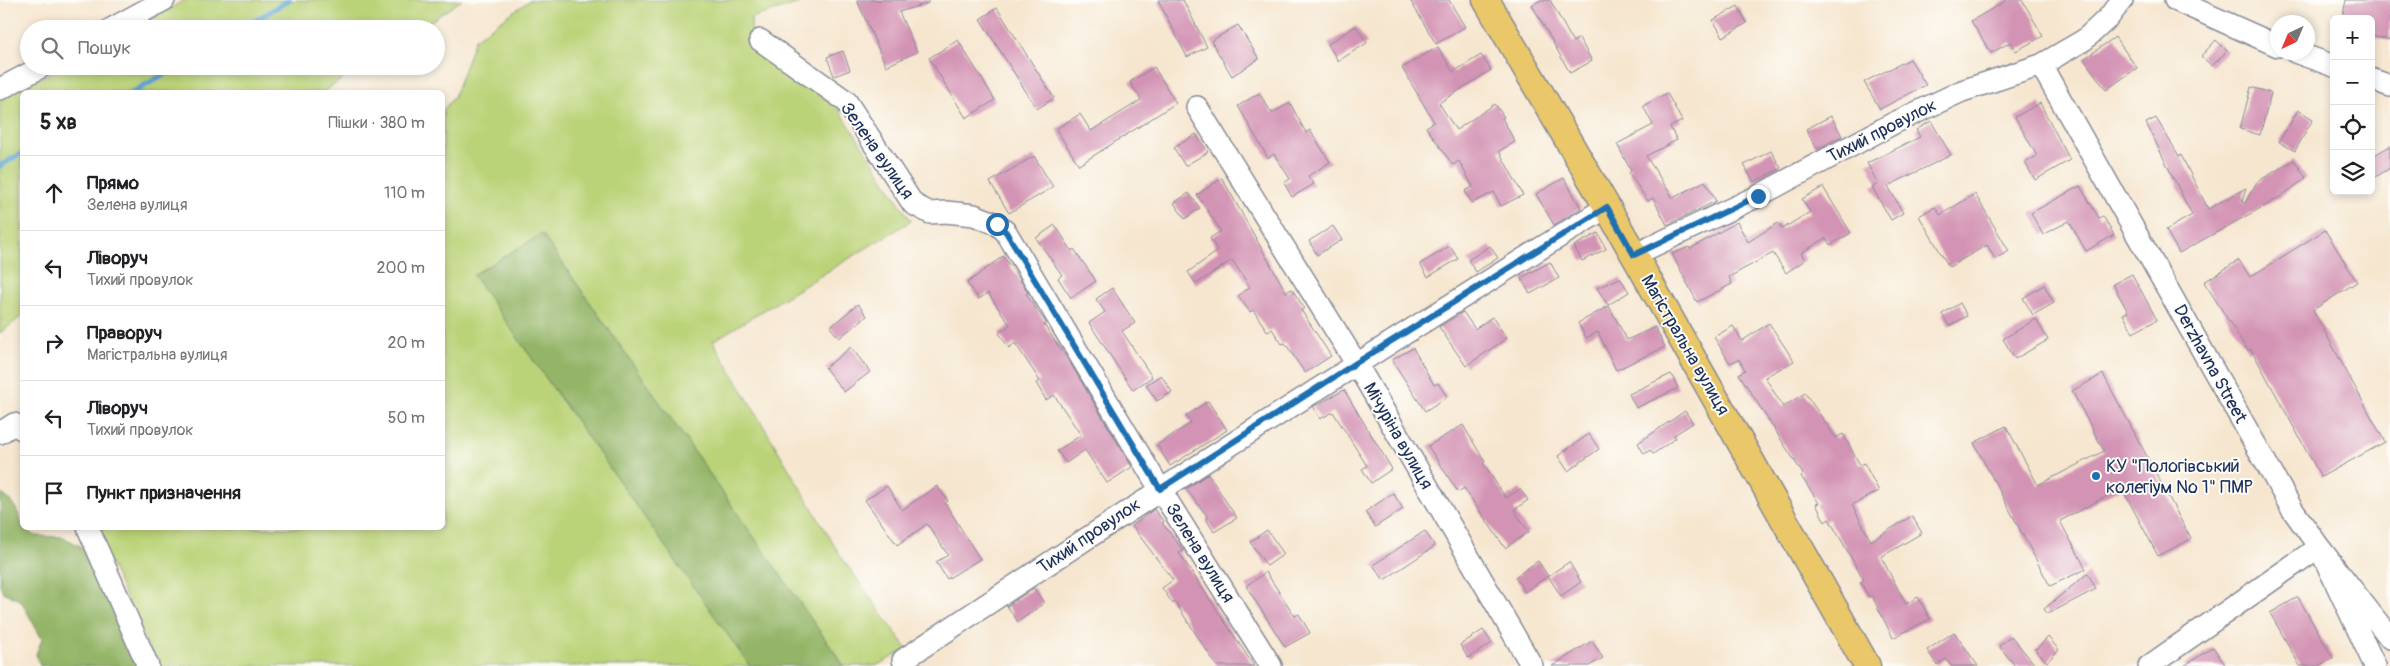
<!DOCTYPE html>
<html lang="uk">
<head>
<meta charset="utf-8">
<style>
  :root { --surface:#fff; --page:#f2f2f2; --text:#202124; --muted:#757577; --line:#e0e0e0 }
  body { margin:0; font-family:Pangolin,sans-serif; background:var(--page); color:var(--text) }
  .controls { position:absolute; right:15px; top:15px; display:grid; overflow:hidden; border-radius:8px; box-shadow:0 2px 8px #0003 }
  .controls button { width:45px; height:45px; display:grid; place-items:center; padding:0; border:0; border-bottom:1px solid var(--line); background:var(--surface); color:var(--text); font:25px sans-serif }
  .compass { position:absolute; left:2270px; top:15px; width:45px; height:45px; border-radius:50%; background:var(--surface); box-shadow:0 2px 8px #0003; rotate:224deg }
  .stop { position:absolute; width:15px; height:15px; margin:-11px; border:4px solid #1f6fb2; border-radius:50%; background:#fff }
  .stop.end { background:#1f6fb2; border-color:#fff; box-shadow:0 1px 5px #0008 }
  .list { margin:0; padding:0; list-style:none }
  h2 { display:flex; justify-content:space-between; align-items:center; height:65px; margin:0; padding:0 20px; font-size:21px }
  h2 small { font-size:16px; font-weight:400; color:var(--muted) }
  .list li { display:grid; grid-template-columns:32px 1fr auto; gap:15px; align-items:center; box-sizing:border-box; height:75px; padding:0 20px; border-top:1px solid var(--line) }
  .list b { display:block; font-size:19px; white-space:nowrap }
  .list p { margin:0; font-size:16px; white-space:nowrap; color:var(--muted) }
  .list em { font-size:16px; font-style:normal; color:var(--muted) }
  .icon { flex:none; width:28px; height:28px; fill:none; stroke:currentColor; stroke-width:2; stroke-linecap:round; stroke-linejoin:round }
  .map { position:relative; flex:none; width:2390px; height:666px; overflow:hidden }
  .search { position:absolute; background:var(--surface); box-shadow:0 2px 8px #0003; left:20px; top:20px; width:425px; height:55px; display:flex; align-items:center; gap:12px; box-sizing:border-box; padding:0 18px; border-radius:28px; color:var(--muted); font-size:19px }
  .panel { position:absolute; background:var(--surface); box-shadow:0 2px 8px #0003; left:20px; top:90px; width:425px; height:440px; border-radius:8px }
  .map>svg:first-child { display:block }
</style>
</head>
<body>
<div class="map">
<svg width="2390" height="666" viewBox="0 0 2390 666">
  <rect width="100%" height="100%" fill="#fdfcf7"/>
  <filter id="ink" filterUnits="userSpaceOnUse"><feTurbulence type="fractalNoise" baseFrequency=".02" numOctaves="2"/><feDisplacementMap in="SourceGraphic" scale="10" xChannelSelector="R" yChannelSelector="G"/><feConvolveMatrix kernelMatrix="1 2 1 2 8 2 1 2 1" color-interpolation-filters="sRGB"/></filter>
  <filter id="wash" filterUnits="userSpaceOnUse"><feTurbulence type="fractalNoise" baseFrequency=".0096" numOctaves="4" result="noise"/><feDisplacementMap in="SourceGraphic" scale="20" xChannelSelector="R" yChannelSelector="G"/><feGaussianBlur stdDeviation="1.12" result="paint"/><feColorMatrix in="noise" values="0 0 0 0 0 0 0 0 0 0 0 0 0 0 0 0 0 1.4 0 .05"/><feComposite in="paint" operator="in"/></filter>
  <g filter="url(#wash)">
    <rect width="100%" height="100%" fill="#f6e6cf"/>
    <path fill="#bbd378" stroke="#6b816b" d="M185 0H462L419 29H132Z
      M530 0H810L751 18 752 43 838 108 911 221 713 341 840 555 907 649 876 666H844L542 234 473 275 750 666H157L94 528H442L443 110 454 97 475 39Z
      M63 66H362L323 92H22V316L0 333V100Z"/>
    <path fill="#94b568" stroke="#587263" d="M542 234 844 666H750L473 275Z
      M0 493C11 498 22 515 22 528H27L35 536 63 537 86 549 138 666H40L36 654 42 639 21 601 3 592 0 585Z"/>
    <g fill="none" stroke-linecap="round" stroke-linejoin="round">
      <path stroke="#60a4d5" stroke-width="5.5" d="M241 29 289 0
        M133 92 179 66
        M0 166 22 153"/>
    </g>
    <g id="blocks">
      <path fill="#d393b4" d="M857 0H928V3L899 12 917 52 886 66Z
        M1158 0H1183L1207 47 1187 57Z
        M1410 0H1449L1465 27 1436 44Z
        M1541 0H1550L1573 42 1579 38 1592 61 1570 73 1532 5Z
        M2007 0H2022L2043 36 2016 51 2011 42 1991 53 1971 21Z
        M2346 0H2390V40L2371 36V19H2342Z
        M1738 6 1747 23 1723 37 1713 20Z
        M997 8 1054 98 1037 109 980 19Z
        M1238 25 1259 59 1232 76 1211 41Z
        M1356 26 1367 43 1338 61 1328 44Z
        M2115 37 2137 68 2106 90 2084 59Z
        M958 40 995 100 966 118 929 58Z
        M2216 40 2227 51 2212 66 2201 56Z
        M1438 47 1453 72 1481 55 1491 70 1439 103 1456 130 1495 104 1504 117 1502 118 1515 142 1499 151 1523 195 1501 206 1494 192 1472 203 1465 191 1473 187 1459 161 1453 165 1426 127 1434 122 1402 68Z
        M843 51 850 70 834 76 827 57Z
        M1910 59 1926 85 1880 109 1864 82Z
        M1154 67 1176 103 1079 165 1056 129 1080 114 1091 131 1141 100 1130 82Z
        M2251 87 2271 93 2260 135 2240 129Z
        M1259 93 1272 113 1290 103 1306 133 1310 130 1330 162 1308 176 1314 184 1292 197 1284 183 1290 179 1274 154 1268 158 1238 106Z
        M1667 93 1682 121 1670 127 1677 140 1646 156 1673 198 1705 181 1716 201 1667 225 1653 198 1648 201 1629 173 1631 171 1617 144 1653 125 1643 106Z
        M2040 103 2070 160 2035 180 2025 163 2037 156 2015 117Z
        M2298 110 2313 119 2295 151 2279 142Z
        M1831 116 1842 136 1817 149 1806 129Z
        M2156 118 2179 156 2181 155 2208 209 2246 188 2242 202 2245 203 2257 182 2294 160 2306 178 2277 199 2179 253 2166 230 2192 215 2146 123Z
        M1931 121 1951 155 1888 186 1903 213 1891 220 1872 187 1878 184 1867 163 1920 137 1916 130Z
        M1196 134 1208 152 1185 166 1174 148Z
        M2390 146V168L2371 180V157Z
        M1771 151 1781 168 1754 182 1744 165Z
        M1034 156 1053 187 1009 213 990 182Z
        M1222 178 1286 292 1292 289 1304 308 1301 310 1331 356 1305 373 1285 343 1282 344 1272 329 1268 332 1253 310 1250 312 1238 296 1250 287 1232 260 1196 284 1188 272 1218 251 1210 238 1221 231 1197 195Z
        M1564 178 1581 208 1554 225 1536 194Z
        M2080 186 2099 218 2103 216 2114 235 2086 251 2069 221 2043 235 2031 213Z
        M1823 187 1851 233 1830 245 1826 238 1801 253 1805 260 1786 273 1773 253 1729 277 1732 284 1697 302 1672 254 1689 247 1690 249 1737 222 1748 242 1778 223 1782 229 1810 212 1802 199Z
        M1189 193 1200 208 1185 219 1174 203Z
        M1975 194 2009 251 1995 259 1987 245 1949 267 1919 216 1935 207 1940 215Z
        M1055 225 1072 251 1074 249 1096 281 1071 298 1058 278 1062 275 1036 238Z
        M1333 226 1342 240 1317 255 1309 241Z
        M2325 230 2357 282 2313 310 2385 442 2321 477 2251 349 2248 351 2204 282 2239 260 2250 277Z
        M1598 233 1606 249 1582 261 1574 246Z
        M1450 246 1458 259 1428 277 1420 264Z
        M1490 246 1498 258 1476 272 1468 260Z
        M1003 256 1019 278 1028 293 1026 294 1046 323 1044 325 1069 361 1132 467 1107 483 1085 450 1066 463 1057 451 1081 435 1054 395 1046 400 1036 383 1040 381 1015 343 1009 348 999 333 1010 325 988 293 979 299 967 283Z
        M1550 262 1559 278 1530 294 1521 278Z
        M2132 274 2157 320 2133 333 2123 314 2128 312 2113 284Z
        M1620 278 1629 292 1608 305 1597 288Z
        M2044 285 2054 303 2033 315 2023 298Z
        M1112 288 1135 323 1122 331 1152 377 1133 390 1089 323 1105 312 1096 299Z
        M1960 303 1967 316 1949 326 1942 314Z
        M858 304 867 316 839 338 830 327Z
        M1609 306 1627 340 1655 327 1665 347 1616 370 1598 332 1586 338 1578 323Z
        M1463 312 1475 329 1492 317 1507 338 1466 366 1439 327Z
        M2036 319 2048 340 2015 359 2003 339Z
        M1769 323 1794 361 1765 377 1783 407 1805 393 1836 438 1843 434 1860 465 1864 463 1879 491 1852 505 1871 541 1912 516 1922 533 1881 557 1906 604 1918 597 1930 619 1893 638 1872 596 1869 597 1860 582 1864 580 1829 519 1825 522 1816 504 1819 503 1801 476 1803 474 1739 374 1745 370 1739 359 1730 363 1714 337 1733 326 1742 341Z
        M851 347 870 372 844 392 825 368Z
        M1413 348 1434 385 1438 383 1447 397 1425 411 1392 360Z
        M1671 374 1678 388 1636 408 1629 394Z
        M2103 374 2191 539 2158 556 2122 488 2060 521 2086 569 2050 586 1974 443 2006 426 2038 485 2104 451 2072 391Z
        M1161 375 1172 392 1157 401 1146 385Z
        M1344 390 1392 469 1371 483 1362 469 1367 466 1333 412 1320 419 1313 407Z
        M1208 401 1227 430 1170 466 1157 445 1191 423 1186 416Z
        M1685 411 1693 423 1674 435 1676 438 1653 454 1650 450 1644 454 1638 443Z
        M1463 425 1485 462 1483 463 1506 498 1520 489 1528 500 1514 510 1529 532 1505 548 1464 488 1458 492 1428 446Z
        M1589 434 1599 449 1568 471 1558 456Z
        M1208 474 1237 518 1214 532 1206 519 1208 517 1186 489Z
        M887 486 902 510 937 486 948 501 945 503 980 559 947 579 936 562 948 555 927 524 897 545 865 500Z
        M1393 493 1403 509 1375 527 1365 512Z
        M1154 509 1164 522 1162 523 1183 550 1179 553 1254 666H1217L1175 602 1173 604 1162 588 1173 580 1132 526Z
        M1267 530 1284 554 1267 566 1250 542Z
        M1425 531 1435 546 1384 580 1373 565Z
        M1538 561 1548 576 1569 562 1581 582 1561 596 1548 576 1525 592 1515 577Z
        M1266 572 1295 616 1299 614 1310 633 1285 647 1246 586Z
        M2088 573 2096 589 2048 614 2044 609Z
        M1034 588 1044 603 1018 622 1007 606Z
        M2298 597 2333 658 2318 666H2300L2270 613Z
        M1483 630 1492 643 1468 658 1460 645Z
        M1954 632 1978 666H1951L1946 659 1937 665 1927 650Z
        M2011 636 2036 666H2015L1999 646Z
        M2048 637 2059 650 2047 662 2035 650Z
        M1592 641 1603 658 1589 666H1552Z
        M2213 647 2226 666H2184Z"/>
    </g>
  </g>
  <g filter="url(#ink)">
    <use href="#blocks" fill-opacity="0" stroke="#888a96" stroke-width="1"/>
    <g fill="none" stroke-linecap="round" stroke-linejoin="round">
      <defs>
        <path id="minor" d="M2175 0 2278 46
          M111 29 164 0
          M760 40 846 101 913 204 930 213 946 212 974 215 997 224 1006 232 1160 489 1271 666
          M2295 52 2334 66
          M2041 65 2292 509 2319 547 2375 666
          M2371 79 2390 86
          M0 89 43 66
          M1197 107 1356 363 1532 666
          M1634 255 1758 196 1894 123 1962 91 2041 65 2084 40 2108 18 2122 0
          M0 433 14 424 22 429
          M88 528 148 666
          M903 660C1135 505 1370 354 1607 207
          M2149 666 2319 547 2390 638"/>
        <path id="major" d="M1486 0 1607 207 1867 666"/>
      </defs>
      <use href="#minor" stroke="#888a96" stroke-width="24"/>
      <use href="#major" stroke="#888a96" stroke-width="29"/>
      <use href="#minor" stroke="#fff" stroke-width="21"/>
      <use href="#major" stroke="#eac769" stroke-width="26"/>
    </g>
  </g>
  <g fill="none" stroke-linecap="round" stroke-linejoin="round" filter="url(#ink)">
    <path stroke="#1f6fb2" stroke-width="6" d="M997 224 1006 232 1160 489 1356 363 1607 207 1634 255 1758 196"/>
  </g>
  <circle fill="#1f6fb2" stroke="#fdfcf7" stroke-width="2" cx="2096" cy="476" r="5"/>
  <g text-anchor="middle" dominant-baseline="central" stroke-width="4" stroke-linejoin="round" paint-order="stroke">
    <g font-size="18" fill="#1b2f5e" stroke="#fdfcf7">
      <text transform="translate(1882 131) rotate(-27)">Тихий провулок</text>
      <text transform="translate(877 151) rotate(55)">Зелена вулиця</text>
      <text transform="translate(1685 345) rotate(60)">Магістральна вулиця</text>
      <text transform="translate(2210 364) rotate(61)">Derzhavna Street</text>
      <text transform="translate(1398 436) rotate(60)">Мічуріна вулиця</text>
      <text transform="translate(1089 536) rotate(-34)">Тихий провулок</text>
      <text transform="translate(1200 553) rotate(58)">Зелена вулиця</text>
    </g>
    <g font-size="18" fill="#1b2f5e" stroke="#fdfcf7" text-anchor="start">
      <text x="2106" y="466">КУ "Пологівський<tspan x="2106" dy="21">колегіум № 1" ПМР</tspan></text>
    </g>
  </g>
</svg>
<div class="controls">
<button>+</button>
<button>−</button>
<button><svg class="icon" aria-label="locate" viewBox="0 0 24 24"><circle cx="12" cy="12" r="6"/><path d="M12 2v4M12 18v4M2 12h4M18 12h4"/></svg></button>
<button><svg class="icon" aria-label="layers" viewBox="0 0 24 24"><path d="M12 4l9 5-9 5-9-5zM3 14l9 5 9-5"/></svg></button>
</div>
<svg class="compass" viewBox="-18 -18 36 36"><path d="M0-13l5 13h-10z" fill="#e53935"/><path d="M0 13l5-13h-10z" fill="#757577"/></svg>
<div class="stop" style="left:997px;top:224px"></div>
<div class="stop end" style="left:1758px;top:196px"></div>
<div class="search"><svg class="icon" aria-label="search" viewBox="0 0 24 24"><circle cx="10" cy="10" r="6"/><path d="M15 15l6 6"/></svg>Пошук</div>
<section class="panel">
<h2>5 хв<small>Пішки · 380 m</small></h2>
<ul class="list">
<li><svg class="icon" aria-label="ahead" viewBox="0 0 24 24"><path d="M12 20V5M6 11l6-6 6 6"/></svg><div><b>Прямо</b><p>Зелена вулиця</p></div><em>110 m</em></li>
<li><svg class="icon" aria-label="left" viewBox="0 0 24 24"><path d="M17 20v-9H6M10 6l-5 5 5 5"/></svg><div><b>Ліворуч</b><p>Тихий провулок</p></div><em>200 m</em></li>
<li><svg class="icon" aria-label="right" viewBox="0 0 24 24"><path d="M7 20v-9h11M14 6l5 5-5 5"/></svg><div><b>Праворуч</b><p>Магістральна вулиця</p></div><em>20 m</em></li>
<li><svg class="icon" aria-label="left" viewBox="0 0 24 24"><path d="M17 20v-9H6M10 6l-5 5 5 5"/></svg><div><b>Ліворуч</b><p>Тихий провулок</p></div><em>50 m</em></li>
<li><svg class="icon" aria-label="arrive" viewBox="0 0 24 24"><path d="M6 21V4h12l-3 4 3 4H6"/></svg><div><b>Пункт призначення</b></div></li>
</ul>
</section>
</div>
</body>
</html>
